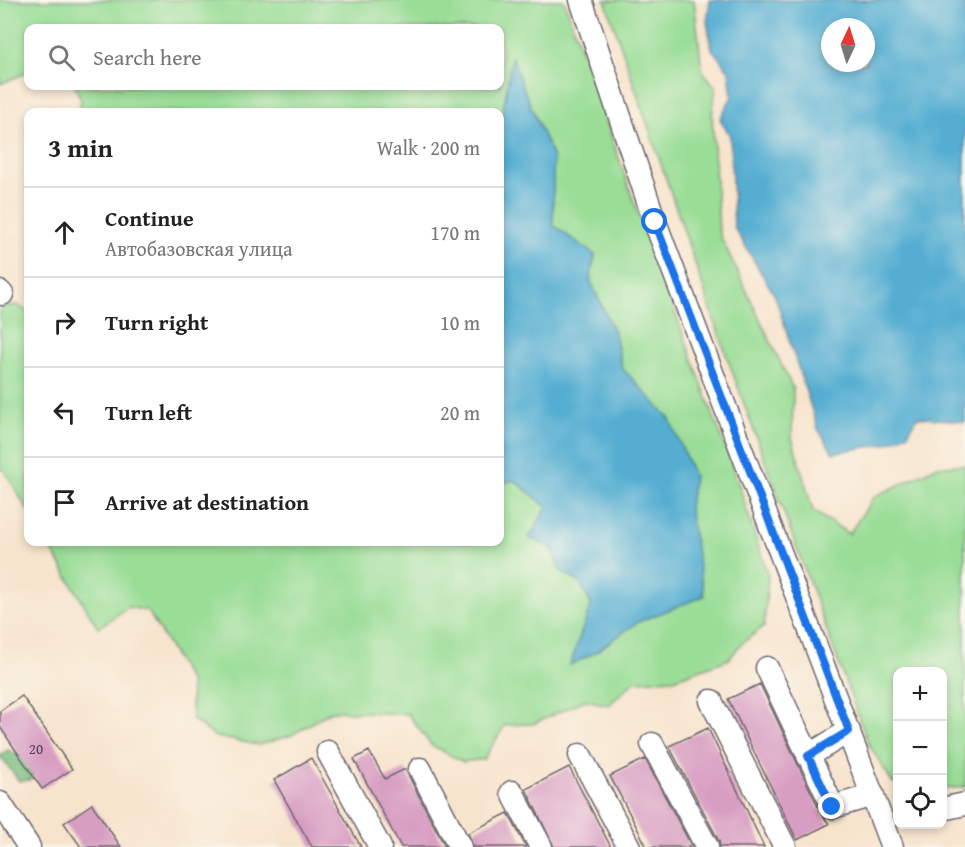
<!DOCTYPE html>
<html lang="en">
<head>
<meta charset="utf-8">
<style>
  :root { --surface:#fff; --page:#f6f6f6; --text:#222; --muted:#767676; --line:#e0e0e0 }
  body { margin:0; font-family:"Gentium Book Plus",serif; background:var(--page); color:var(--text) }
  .controls { position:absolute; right:18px; bottom:18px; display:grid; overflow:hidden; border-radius:12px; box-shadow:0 3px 9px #0003 }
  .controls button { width:54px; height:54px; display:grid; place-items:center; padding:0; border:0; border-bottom:2px solid var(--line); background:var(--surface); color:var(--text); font:30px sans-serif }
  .compass { position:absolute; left:821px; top:18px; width:54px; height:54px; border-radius:50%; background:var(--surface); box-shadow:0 3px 9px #0003; rotate:4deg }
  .stop { position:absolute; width:18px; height:18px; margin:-14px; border:4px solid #1a73e8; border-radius:50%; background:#fff }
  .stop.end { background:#1a73e8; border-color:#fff; box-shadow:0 2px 6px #0008 }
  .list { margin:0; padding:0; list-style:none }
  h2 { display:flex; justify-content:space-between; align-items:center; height:78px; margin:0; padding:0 24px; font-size:26px }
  h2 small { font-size:20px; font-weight:400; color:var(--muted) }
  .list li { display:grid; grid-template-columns:39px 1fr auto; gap:18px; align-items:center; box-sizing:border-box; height:90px; padding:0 24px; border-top:2px solid var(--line) }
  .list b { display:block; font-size:22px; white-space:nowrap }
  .list p { margin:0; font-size:20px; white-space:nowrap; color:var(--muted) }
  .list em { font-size:20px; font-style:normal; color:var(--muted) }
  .icon { flex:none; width:33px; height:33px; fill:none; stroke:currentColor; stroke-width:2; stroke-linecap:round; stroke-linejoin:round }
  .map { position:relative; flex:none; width:965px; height:847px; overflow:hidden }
  .search { position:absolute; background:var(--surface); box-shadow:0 3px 9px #0003; left:24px; top:24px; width:480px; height:66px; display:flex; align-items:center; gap:15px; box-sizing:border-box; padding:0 21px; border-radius:12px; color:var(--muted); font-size:22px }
  .panel { position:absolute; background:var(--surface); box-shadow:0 3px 9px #0003; left:24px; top:108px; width:480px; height:438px; border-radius:12px }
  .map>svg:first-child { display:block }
</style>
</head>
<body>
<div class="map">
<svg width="965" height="847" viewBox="0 0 965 847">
  <rect width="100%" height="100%" fill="#fbf7ec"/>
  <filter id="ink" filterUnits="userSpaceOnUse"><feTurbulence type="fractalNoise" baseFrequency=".0167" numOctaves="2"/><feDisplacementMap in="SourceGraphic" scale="12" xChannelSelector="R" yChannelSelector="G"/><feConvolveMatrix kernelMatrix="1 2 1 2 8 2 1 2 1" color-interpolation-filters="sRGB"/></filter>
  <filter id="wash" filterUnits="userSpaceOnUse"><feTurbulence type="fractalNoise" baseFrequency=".008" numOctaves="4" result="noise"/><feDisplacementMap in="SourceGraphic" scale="24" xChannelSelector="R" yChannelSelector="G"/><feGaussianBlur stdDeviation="1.35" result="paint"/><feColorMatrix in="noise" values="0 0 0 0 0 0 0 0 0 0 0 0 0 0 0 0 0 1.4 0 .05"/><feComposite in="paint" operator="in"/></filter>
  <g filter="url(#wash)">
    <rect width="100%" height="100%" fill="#f7e4cd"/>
    <path fill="#99dd96" stroke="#5e8068" stroke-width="1.5" d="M0 0H564L633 199 737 479 768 576 764 626 740 645 729 659 674 679 634 681 609 705 585 700 533 724 505 725 484 759 463 762 431 745 408 714 331 711 292 735 259 745 216 737 192 719 190 682 148 611 129 607 98 628 47 542H500V484L514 480 547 507 552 548 559 569 581 584 591 605 571 664 594 653 638 622 703 596 689 507 694 476 669 418 622 368 615 334 590 280 595 255 553 225V158L522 85 512 58 500 129V112H79L81 100 75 86H500V28H28V72L0 84Z
      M605 0H694L702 70 716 88 712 115 719 233 793 389 792 438 813 511 849 534 874 497 938 466 965 465V787L943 789 942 672H898L897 784 892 782 868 743 727 357Z
      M17 305 28 312V511L4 470H0V307Z"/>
    <path fill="#7abc7f" stroke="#4e6f5d" stroke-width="1.5" d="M8 750 23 758 34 772 30 780 19 781 0 756Z"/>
    <path fill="#54aed2" stroke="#3b6886" stroke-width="1.5" fill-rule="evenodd" d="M710 0H965V422L917 417 908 434 885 444 833 453 818 429 775 296 734 227 730 136 720 119 732 96 729 71 712 49 707 22ZM830 27H866V63H830Z
      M512 56 522 85 553 158V225L595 255 590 280 615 334 622 368 669 418 694 476 689 507 704 596 638 622 594 653 570 665 591 604 581 584 559 569 552 548 529 538 547 507 514 480 500 484V129Z"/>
    <g id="blocks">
      <path fill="#d89ec2" d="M760 684 821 813 829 824 797 840 728 699Z
        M22 696 72 769 42 789 0 727V711Z
        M708 728 764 847H720L719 841 669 746Z
        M369 751 385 779 405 769 445 847H401L354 759Z
        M311 758 361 847H312L274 780Z
        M645 759 692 847H647L610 776Z
        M569 767 611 847H554L526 789Z
        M92 804 121 847H81L64 823Z
        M508 813 526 847H473L468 833Z"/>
    </g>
  </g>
  <g filter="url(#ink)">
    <use href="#blocks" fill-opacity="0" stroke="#6d666e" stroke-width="1.5"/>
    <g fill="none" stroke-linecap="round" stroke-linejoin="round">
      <defs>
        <path id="minor" d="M581 0 655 222 892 847
          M0 292 2 294
          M767 668 833 807 873 795
          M711 701 785 847
          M652 744 707 847
          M328 752 380 847
          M580 755 629 847
          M808 756 849 731
          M420 769 460 847
          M512 792 541 847
          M0 803 29 847
          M942 809 965 804"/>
      </defs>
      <use href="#minor" stroke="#6d666e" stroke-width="25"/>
      <use href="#minor" stroke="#fff" stroke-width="22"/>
    </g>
  </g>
  <g fill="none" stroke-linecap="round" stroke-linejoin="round" filter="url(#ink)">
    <path stroke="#1a73e8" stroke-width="8" d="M655 222 849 731 808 756 832 807"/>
  </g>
  <g text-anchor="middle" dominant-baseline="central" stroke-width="6" stroke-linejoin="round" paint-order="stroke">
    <g font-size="15" fill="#50415d">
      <text x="36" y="748">20</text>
    </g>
  </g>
</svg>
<div class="controls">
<button>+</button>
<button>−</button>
<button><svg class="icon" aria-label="locate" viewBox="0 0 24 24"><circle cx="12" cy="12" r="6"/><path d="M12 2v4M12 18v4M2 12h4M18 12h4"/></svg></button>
</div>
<svg class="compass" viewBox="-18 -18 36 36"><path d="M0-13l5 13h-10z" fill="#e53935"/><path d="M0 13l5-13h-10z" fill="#767676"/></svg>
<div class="stop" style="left:655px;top:222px"></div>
<div class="stop end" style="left:832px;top:807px"></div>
<div class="search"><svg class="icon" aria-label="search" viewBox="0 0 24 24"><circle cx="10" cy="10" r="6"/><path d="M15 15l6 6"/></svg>Search here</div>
<section class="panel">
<h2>3 min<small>Walk · 200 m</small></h2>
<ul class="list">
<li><svg class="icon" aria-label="ahead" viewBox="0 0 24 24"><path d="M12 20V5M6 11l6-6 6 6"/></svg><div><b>Continue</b><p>Автобазовская улица</p></div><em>170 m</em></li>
<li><svg class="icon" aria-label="right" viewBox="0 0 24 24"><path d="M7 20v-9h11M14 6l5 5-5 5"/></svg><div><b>Turn right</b></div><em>10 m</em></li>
<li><svg class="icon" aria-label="left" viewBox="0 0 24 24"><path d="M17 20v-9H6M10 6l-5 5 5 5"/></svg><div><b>Turn left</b></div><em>20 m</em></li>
<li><svg class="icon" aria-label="arrive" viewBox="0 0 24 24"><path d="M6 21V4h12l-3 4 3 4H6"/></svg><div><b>Arrive at destination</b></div></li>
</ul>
</section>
</div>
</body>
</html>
